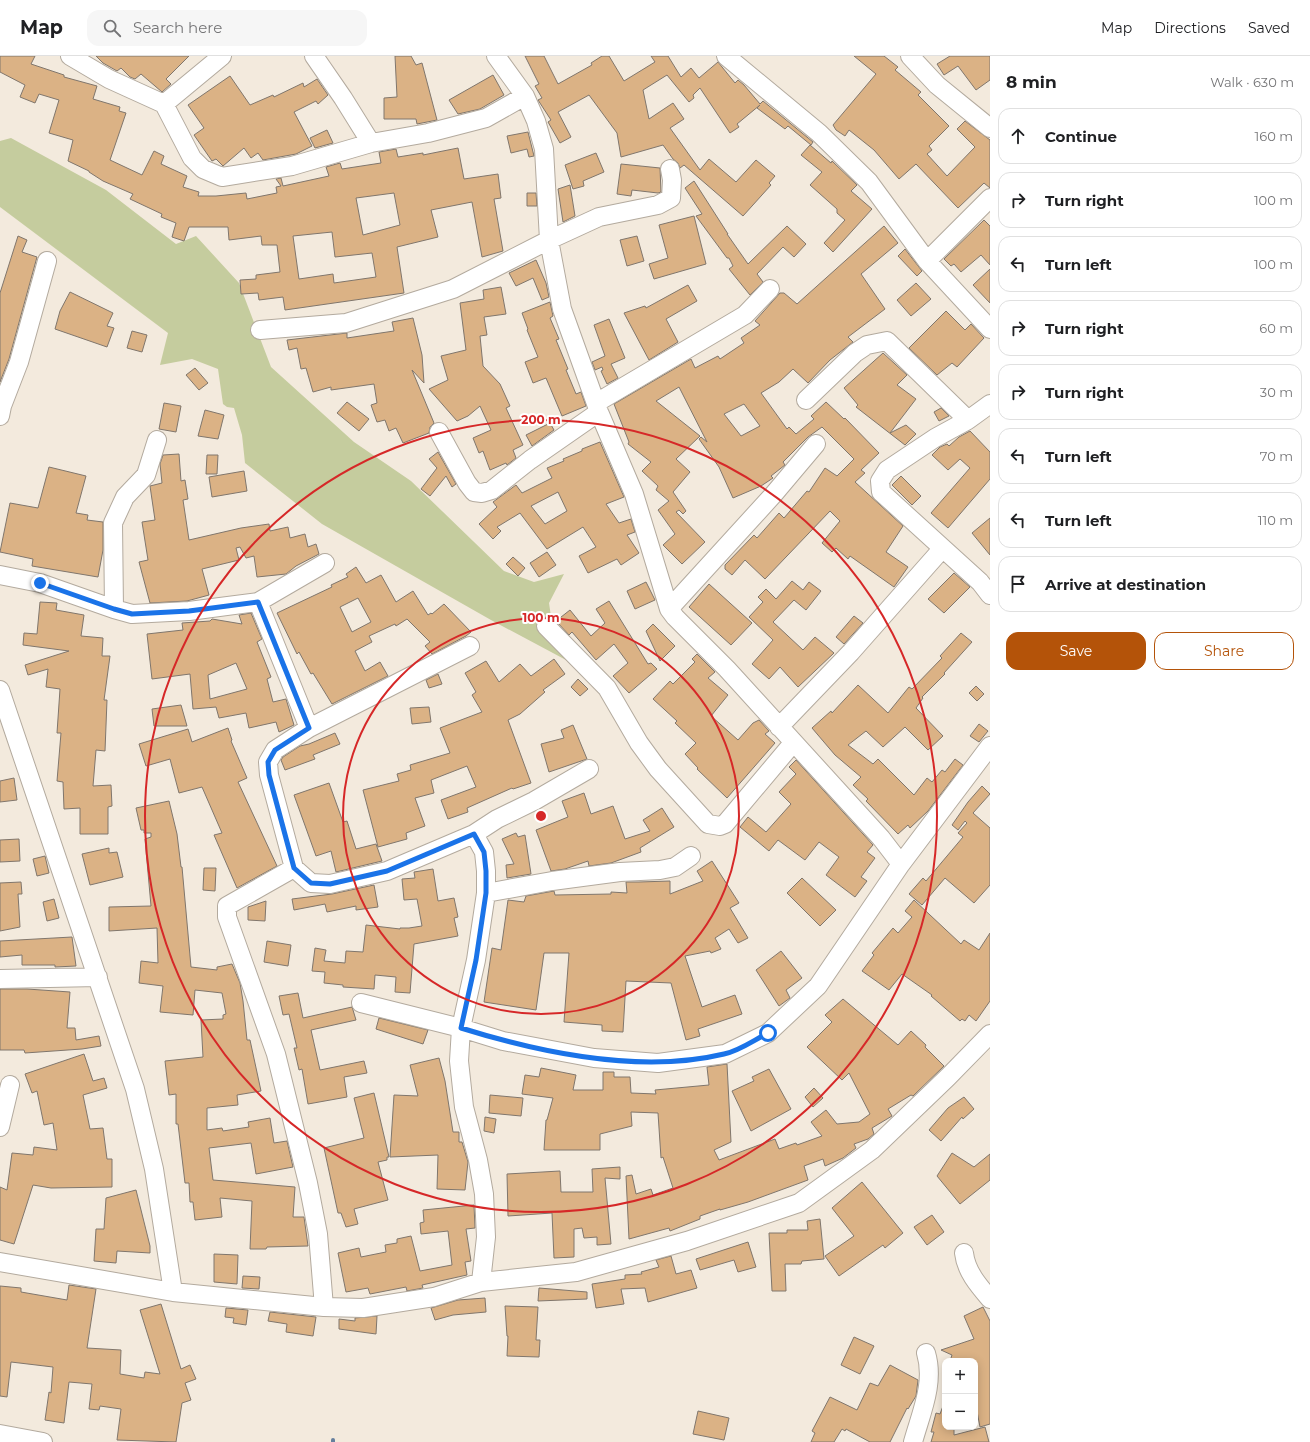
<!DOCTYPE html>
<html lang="en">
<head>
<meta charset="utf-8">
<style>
  :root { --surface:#fff; --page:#f6f6f6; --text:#202124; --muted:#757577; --line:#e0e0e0; --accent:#b45309 }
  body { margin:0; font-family:Montserrat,sans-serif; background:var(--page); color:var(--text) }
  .controls { position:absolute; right:12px; bottom:12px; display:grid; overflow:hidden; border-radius:8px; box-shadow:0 2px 10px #0003 }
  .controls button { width:36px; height:36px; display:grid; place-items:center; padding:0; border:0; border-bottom:1px solid var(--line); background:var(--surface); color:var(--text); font:20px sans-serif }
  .stop { position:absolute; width:12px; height:12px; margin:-9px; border:3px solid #1a73e8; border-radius:50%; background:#fff }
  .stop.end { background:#1a73e8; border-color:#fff; box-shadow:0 1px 4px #0008 }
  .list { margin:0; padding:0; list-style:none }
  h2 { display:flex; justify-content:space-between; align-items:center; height:52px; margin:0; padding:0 16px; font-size:17px }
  h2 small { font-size:13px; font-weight:400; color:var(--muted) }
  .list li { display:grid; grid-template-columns:26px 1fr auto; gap:12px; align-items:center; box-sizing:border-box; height:56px; margin:0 8px 8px; padding:0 8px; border:1px solid var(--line); border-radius:12px }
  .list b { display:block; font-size:15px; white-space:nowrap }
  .list em { font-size:13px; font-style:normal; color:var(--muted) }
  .actions { display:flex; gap:8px; padding:12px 16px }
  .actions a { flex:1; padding:9px 0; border:1px solid var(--accent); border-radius:12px; text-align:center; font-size:14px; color:var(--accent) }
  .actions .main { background:var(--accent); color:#fff }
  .icon { flex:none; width:22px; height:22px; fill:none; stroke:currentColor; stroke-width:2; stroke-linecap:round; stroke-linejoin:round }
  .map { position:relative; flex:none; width:990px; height:1386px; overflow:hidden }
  header { display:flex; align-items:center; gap:24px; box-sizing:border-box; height:56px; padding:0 20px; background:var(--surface); border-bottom:1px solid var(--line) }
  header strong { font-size:19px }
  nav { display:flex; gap:22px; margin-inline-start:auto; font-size:14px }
  .search { width:280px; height:36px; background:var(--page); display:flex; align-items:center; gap:10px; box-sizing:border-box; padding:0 14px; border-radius:12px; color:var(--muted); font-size:15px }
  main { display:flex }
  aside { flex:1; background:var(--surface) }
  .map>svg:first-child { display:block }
</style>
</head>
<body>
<header>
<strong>Map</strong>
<div class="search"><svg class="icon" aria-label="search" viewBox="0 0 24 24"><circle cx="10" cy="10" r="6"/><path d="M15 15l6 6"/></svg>Search here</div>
<nav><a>Map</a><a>Directions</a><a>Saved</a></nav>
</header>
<main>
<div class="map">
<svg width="990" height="1386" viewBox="0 0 990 1386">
  <rect width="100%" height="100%" fill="#f3eadd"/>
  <path fill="#c5cc9e" d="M11 82 106 134 176 188 196 180 239 227 271 311 354 386 411 425 504 515 534 526 564 518 549 547 554 581 600 634 566 604 491 564 322 468 245 407 242 379 234 352 227 351 223 348 218 313 192 303 160 309 168 277 0 151V85Z"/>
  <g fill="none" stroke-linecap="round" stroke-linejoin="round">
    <path stroke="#667f9d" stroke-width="4" d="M333 1386V1384"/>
  </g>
  <path fill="#dbb285" stroke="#80766c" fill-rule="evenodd" d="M0 0H35L31 8 64 19V21L97 30 93 43 120 51 119 55 126 57 110 104 142 119 154 95 164 100 161 108 187 120 183 131 199 136 198 140H216L246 137 247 143 277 137 276 131 281 130 276 123 281 122 283 130 329 120 326 111 340 107 342 113 381 107 379 96 396 93 398 101 423 97V99L458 92 464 123 498 118 501 142 494 143 503 195 482 201 472 146 431 154 438 181 397 191 404 237 285 254 283 241 259 244 258 237 241 238 240 224 256 223V219L280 216 277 189H262L261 180 229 184 228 171H189L184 185 172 181 176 167 161 161 162 158 130 143 133 138 103 125 89 116V115L68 105 73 84 49 77 59 44 39 38 35 47 20 41 25 29 0 16ZM394 137 400 169 363 179 356 142ZM332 176 335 201 372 197 376 221 334 227 333 218 299 223 293 180Z
    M96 0H189L166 23 171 28 162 36 141 18 135 23 130 21 121 12 117 15 103 7Z
    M395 0H411L416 9 422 7 437 64 417 68 416 63H384V42L397 41Z
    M525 0H544L558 28 592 9 591 7 602 0H609L624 25 655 6 651 0H668L681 21 691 12 699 22 718 6 735 27 738 24 744 29 760 48 763 45 813 86 811 89 788 70 785 73 757 52 760 49 737 68 739 71 730 77 700 32 693 39 694 42 689 46 667 19 643 34 649 63 673 47 684 63 670 72 700 114 709 103 736 126 756 104 775 120 769 127 771 129 743 160 684 109 680 112 678 107 673 103 663 89 621 101 617 77 589 39 558 56 571 81 560 87 548 66 551 64 538 44 542 42 535 30 539 28Z
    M854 0H884L898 11 895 14 921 36 918 39 949 70 929 90 932 94 927 98 947 120 975 91 957 73 965 65 990 84V132L984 127 958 152 916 108 899 123 874 94 849 74 845 80 836 74 833 69 876 18Z
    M950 0H990V24L976 34 958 10 944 19 937 8Z
    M493 19 504 39 480 53 458 58 449 44Z
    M230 20 250 49 273 39 274 41 303 27 304 31 317 23 328 39 318 48 316 45 294 56 312 90 296 98 263 104 258 97 251 102 244 92 223 110 216 103 212 105 194 79 204 72 188 49Z
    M327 74 333 87 315 92 310 82Z
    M528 76 534 100 529 101 527 93 511 97 507 80Z
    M810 89 831 107 832 105 857 129 851 135 872 153 833 196 824 187 845 164 837 157V153L810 129 822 116 801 99Z
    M596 97 604 116 583 125 584 130 573 133 565 109Z
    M621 108 660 112 661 136 658 137 632 134 631 140 617 138Z
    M694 125 728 178H727L748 208 787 170 806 188 794 201 783 191 757 218 763 226 750 239 729 213 733 210 729 202H727L696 160 702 158 685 132Z
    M570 129 575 160 563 166 558 133Z
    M527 137H536L537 150H527Z
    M694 160 706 208 654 223 649 208 668 202 659 169Z
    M984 164 990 170V209L981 199 961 216 954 208 951 210 944 203Z
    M884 170 898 187 861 218 885 253 848 281 853 286 830 304 808 327 793 313 779 326 761 337 787 373 789 371 796 378 814 363 811 360 826 346 844 363 845 362 879 397 861 414 865 417 855 426 903 470 886 496 908 511 894 531 850 500 848 503 836 492 832 496 822 487 840 465 830 455 765 523 745 504 732 519 725 513V509L754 479 757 482 779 457 784 462 807 435 809 436 825 412 837 420 854 403 822 371 808 381 783 406 785 409 771 420 773 422 761 430 733 442 719 411 699 383 701 381 707 386 679 331 656 345 700 380 676 403 690 416 673 436 686 455 683 458 679 454 676 456 705 486 682 508 663 489 675 478 658 454 669 445 656 434 658 430 642 415 651 406 628 388 629 386 614 348 691 303 695 312 718 300 720 303 744 287 741 282 760 269 755 265 780 237H784L797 248ZM744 348 760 370 741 380 724 358Z
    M18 180 27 184 22 196 37 201 9 303 0 326V237Z
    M637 180 644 205 627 210 620 184Z
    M905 193 922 215 917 220 898 200Z
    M536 204 546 227 549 241 542 244 533 222 516 230 509 217Z
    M990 213V247L973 229Z
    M916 227 931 243 911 260 897 244Z
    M688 229 697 245 666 263 678 286 649 304 624 257 645 250 646 252Z
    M501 231 506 258 484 261 487 279 480 280 483 310 500 328 510 350 506 352 523 389 513 394 516 402 507 409 506 407 490 414 483 395 479 397 473 382 491 374 480 350 468 360 457 365 429 333 448 324 441 300 466 294 460 247 484 243 483 234Z
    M70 236 113 257 107 270 114 272 107 291 55 273 60 255Z
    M550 246 553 260 550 262 559 283 556 284 568 313 566 314 576 338 581 336 586 350 562 360 546 322 533 327 525 306 538 301 527 274 528 273 522 257Z
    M946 255 965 274 971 268 984 282 957 311 952 307 937 319 909 292Z
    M413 262 422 299 424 327 412 314 434 367 430 371 429 377 403 387 396 372 389 375 385 364 377 366 371 349 377 347 374 328 331 334V331L313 336 306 312 301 313 297 292 289 294 287 284 347 277V282L394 275 392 266Z
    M609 263 625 302 611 308 618 322 607 328 601 315 603 314 602 311 595 314 592 306 605 300 594 269Z
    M132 275 147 279 142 296 127 292Z
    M883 297 907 319 897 329 916 343 890 377 906 369 916 378 905 389 856 351 858 349 844 332Z
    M195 312 208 327 199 334 186 319Z
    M347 346 369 363 359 375 337 357Z
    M164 347 181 350 176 376 159 373Z
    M941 352 949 360 939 365 934 356Z
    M205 354 224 359 218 383 198 380Z
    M550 367 554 374 532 390 526 379Z
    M970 375 990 396V423L948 472 931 457 970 412 960 403 948 414 932 399 940 391 947 388 949 390 959 381Z
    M600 386 624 441 606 448 619 467 631 463 635 476 627 479 639 497 621 509 617 503 588 517 579 500 596 491 583 471 547 493 520 457 497 471 501 475 493 483 479 468 497 451 493 446 516 429 522 437 552 422 547 412 564 405 563 403 582 395V393ZM558 436 567 455 545 468 531 450Z
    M438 396 456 428 452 431 446 420 430 440 421 433 437 412 429 403Z
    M179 398 181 425 185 424 188 443 183 444 189 484 241 472 269 468 270 475 288 471 290 482 305 478 308 491 316 488 319 498 296 510 286 518 257 521 254 500 246 502 240 491 236 492 239 504 202 513 209 539 187 545 150 547 139 506 148 504 142 466 155 464 150 430 162 427 160 408 163 399Z
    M207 399H218L217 418H206Z
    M49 411 86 420 76 457 88 459 87 464 103 466V494L98 521 32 510 33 503 0 496 10 447 38 452Z
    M244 415 247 435 212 441 209 421Z
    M901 420 921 440 912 449 892 429Z
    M990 462V499L972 477Z
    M547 496 556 509 539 521 530 507Z
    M513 501 525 512 518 520 506 508Z
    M356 511 366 527 381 519 396 546 413 535 428 559 431 557 432 558 444 548 471 576 466 580 432 598 425 590 430 586 407 563 396 570 395 568 369 580 372 586 355 595 365 615 380 606 388 620 332 648 313 617 311 618 299 596 297 598 277 557 332 531 331 529 348 521 346 518ZM358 542 371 566 352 576 340 551Z
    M954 517 970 531 944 557 928 543Z
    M792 525 803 534 809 526 821 535 806 554 794 544 773 566 803 594 815 581 834 597 798 631 780 611 769 623 752 608 773 584 749 561 763 546 758 541 766 533 776 543Z
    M646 526 655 544 635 553 627 535Z
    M709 528 752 567 731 589 689 551Z
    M609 545 648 608 651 607 657 613 629 637 613 620 628 607 614 588 596 604 572 576 569 579 556 565 570 554 591 580 605 567 596 553Z
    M40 546 57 547 56 554 84 559 81 580 103 582 102 600H110L104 644H107L105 695 96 694 93 730 111 729 112 750 108 751V778H80V752L64 753 63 726 57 725 61 677H57L60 633 46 631 48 613 28 619 25 609 69 595 23 589 24 577 37 578Z
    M251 557 262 583 257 586 271 621 267 623 273 646 286 643 294 669 279 676 276 666 249 672 246 657 219 662 216 651 193 653 190 618 152 623 147 578 183 574 182 567 210 565 212 563 242 568 239 559ZM236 607 247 633 210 643 208 619Z
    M854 560 863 567 844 588 836 581Z
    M653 568 675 590 660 605 646 575Z
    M961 577 972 586 944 617 945 618 922 641 923 642 916 652 943 680 928 694 905 671 883 691 866 675 848 689 873 708 878 703 914 739 927 722 932 726 942 714 945 716 955 703 963 709 928 755 910 772 908 769 898 778 866 745 868 743 853 729 861 721 835 699 812 672 831 655 832 657 858 629 888 657 909 631 912 633 942 602 940 600Z
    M697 598 715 616 708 622 728 639 711 660 738 684 753 667 759 664 769 675 765 678 775 687 727 742 697 713 698 712 685 698 696 687 675 667 677 665 653 643 670 625 673 628 695 606 692 603Z
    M554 603 565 618 543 634 545 636 520 658 508 664 531 727 513 733 512 732 467 752 468 756 448 763 441 744 476 731 467 710 431 724 434 737 415 742 425 770 406 777 407 783 378 791 363 734 399 725 397 718 411 714 410 709 450 697 440 672 482 656 472 639 476 636 465 617 486 605 499 626 520 608 531 620Z
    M438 618 442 628 429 632 426 624Z
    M578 623 588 633 580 640 571 631Z
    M976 630 984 638 977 645 969 637Z
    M181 649 187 670H154L152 653Z
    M429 651 431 666 412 668 410 652Z
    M979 668 988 675 979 686 970 680Z
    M573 669 587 703 549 716 541 688 564 682 561 674Z
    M228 672 232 684 231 685 247 722 238 726 277 810 237 832 214 779 222 777 202 731 179 737 170 703 146 710 139 688 188 673 192 686Z
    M335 677 340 688 313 699 315 703 285 714 281 704 283 701 300 690 309 688Z
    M796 704 873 789 867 796 875 802 861 821 867 825 855 841 826 819 839 801 819 786 805 804 778 784 769 795 740 771 748 761 766 776 791 748 779 736 796 718 789 711Z
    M14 722 17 744 0 746V725Z
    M329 727 343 766 347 765 356 793 376 788 382 805 336 816 331 795 316 800 294 739Z
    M982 730 990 738 973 757 990 772V829L974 847 945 822 922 849 909 838 923 822 926 825 963 781 958 777 967 767 965 765 958 774 952 769 968 746Z
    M584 737 591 758 613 750 625 783 650 775 643 764 662 752 674 771 640 792 641 796 611 807 589 810 588 805 565 813 551 815 536 774 568 761 562 745Z
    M169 745 177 778 181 811H182L191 911 217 914V911L232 908 240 927 243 945 247 984H250L261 1035 237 1039 238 1049 207 1052V1074L222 1072 223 1075 249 1071 248 1066 270 1062 274 1087 287 1085 293 1111 256 1118 251 1087 209 1092 213 1124 295 1131 293 1161H304L308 1190 267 1191 266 1193H250L252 1145 220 1142 222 1161 195 1164 193 1146H190L189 1127H185L178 1068H176V1038L169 1039 165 1005 203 1001 201 964 223 963V959L226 958 222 937 195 934 193 959 160 956 163 930 139 927 141 905 158 907 157 872 109 875V851L151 850 145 783 151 781V777H144V774H141L136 752Z
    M516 777 518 781 525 779 531 818 507 822 506 809 514 808 502 783Z
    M19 783 20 805 0 806V784Z
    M109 792V797L117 796 123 821 90 829 82 798Z
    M45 800 49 817 37 820 33 803Z
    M712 805 739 847 730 852 748 882 738 887 729 873 715 882 721 893 711 897 710 895 685 900 702 951 735 939 742 958 698 973 700 980 686 984 671 927 626 925 623 976 602 975V969L564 966 569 897H544L536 954 484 946 492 892 501 894 508 844 524 846 526 840 554 835 555 839 611 838V836L627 837 626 826H639L670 825V838L703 825 697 815Z
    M204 812H216L215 835 203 834Z
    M433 813 438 845 454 842 458 861 454 862 458 880 414 888 410 937 395 936 396 921 375 919 374 933 343 931V929L324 927 325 916 312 915 315 892 326 894 324 905 345 907 346 895 363 896 366 869 400 873V872H409L422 870 417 843 404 844 402 823 415 822 414 816Z
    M802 822 836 854 820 870 787 837Z
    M21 826 22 838H18L20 871 0 875V827Z
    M374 829 378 851 356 854V850L327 856 325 848 294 854 292 843 332 838Z
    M54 843 59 862 47 865 43 846Z
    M914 844 961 888 964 884 979 894 990 877V945L976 965 969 959 965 965 962 963 960 965 931 940 932 939 902 918 889 934 862 915 874 899 872 897 893 872 898 877 912 861 905 855Z
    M266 845 265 865 248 864V851Z
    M72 881 76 910 55 911V909H22V899L0 901V885Z
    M267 885 291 889 288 910 264 906Z
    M781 895 802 922 786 934 790 942 779 950 756 914Z
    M0 933H27L70 936 67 972H75L76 984 99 980 101 990 82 993 25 997 24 994H0Z
    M298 937 303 962 352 951 353 954 356 964 311 974 320 1014 364 1005 367 1017 344 1021 347 1041 308 1048 302 1013 299 1014 294 992H297L289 958 283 959 279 940Z
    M843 943 898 989 911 975 926 989 925 991 944 1010 913 1040 911 1039 888 1053 892 1060 872 1072 874 1078 868 1083 854 1088 856 1092 843 1102 825 1110 823 1103 804 1110 808 1124 748 1146 720 1154V1153L700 1160V1163L670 1175 669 1172 629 1183 626 1120 632 1119 636 1138 651 1133 653 1139 673 1132 663 1101 661 1102 658 1057 631 1056 632 1070 600 1078V1094H544L546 1064H547L553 1042 522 1038 525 1019 539 1021 541 1012 576 1019 573 1034H603V1016H614V1021H630L631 1037 656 1038 655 1034 709 1029 707 1011 727 1008 731 1086 714 1094 719 1104 775 1083 779 1093 796 1087 797 1089 822 1080 811 1066 826 1054 837 1068 859 1066 870 1058 849 1017 842 1024 807 991 832 966 825 959Z
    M379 962 428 974 423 988 376 973Z
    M84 998 93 1025 104 1022 107 1032 83 1039 90 1073 103 1072 107 1103H112V1131L51 1132 33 1129 14 1188 0 1184V1131L7 1134 12 1097 33 1099 34 1091 57 1094 53 1067 44 1069 37 1035 32 1037 25 1018Z
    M439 1002 445 1025 453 1076H459V1086H462L468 1106 465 1134 437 1133 438 1099 390 1101 394 1039 418 1040 410 1009Z
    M769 1013 791 1053 751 1075 732 1035 754 1025 752 1021Z
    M814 1032 823 1042 813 1051 805 1041Z
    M374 1037 389 1101H387V1104L378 1106 388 1144 354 1153 358 1168 346 1171 341 1157H338L324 1092 364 1082 354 1042Z
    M490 1039 523 1042 521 1060 489 1057Z
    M964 1041 974 1053 963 1063 962 1061 941 1085 929 1074 948 1052Z
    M485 1061 496 1063 494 1077 484 1075Z
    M952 1097 974 1111 990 1098V1124L960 1148 937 1120Z
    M620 1111V1123L605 1122 611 1188 597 1189V1181L584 1182 582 1172 574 1173V1201L554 1202 552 1157 508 1160 507 1118 560 1115 561 1136H593L592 1113Z
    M862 1126 903 1177 885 1192 883 1189 839 1220 825 1200 854 1180 832 1152Z
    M136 1134 150 1190V1197L117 1195 116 1207 94 1205 96 1173H104L106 1142Z
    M474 1149 475 1172 466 1173 471 1205 465 1206 467 1219 422 1229 423 1232 407 1235 406 1231 370 1238 368 1232 346 1236 338 1197 359 1192 361 1201 386 1196 385 1189 397 1187V1183L411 1180 420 1215 452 1209 448 1175 421 1178 420 1167 424 1166 423 1154Z
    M932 1159 944 1176 927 1189 914 1171Z
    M820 1163 824 1203 802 1205 801 1208H785L786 1235H772L769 1177H787V1174H808L807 1165Z
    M748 1186 756 1211 738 1216 734 1204 700 1214 696 1203Z
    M214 1198 238 1199 237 1228 214 1226Z
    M671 1200 676 1218 691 1214 697 1232 648 1246 645 1232 621 1233 624 1248 596 1252 592 1228 625 1223V1219L642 1218 641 1216 659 1211 656 1204Z
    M243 1220 260 1221 259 1233 242 1232Z
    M69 1229 96 1233 87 1292 121 1294 120 1318 144 1322 145 1316 160 1318 140 1254 161 1248 181 1313 190 1309 196 1323 185 1327 191 1344 182 1347 176 1386 117 1384 121 1353 100 1350 99 1354 89 1353 92 1328 69 1326 64 1367 45 1364 49 1336 51 1337 53 1311 11 1306 7 1341 0 1340V1230L21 1232V1236L67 1244Z
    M539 1232 587 1236V1243L538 1245Z
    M485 1242 486 1256 453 1259 435 1264 431 1252 458 1244Z
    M505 1250 538 1251 536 1284H540L539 1301 507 1300 508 1280H507Z
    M983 1251 990 1265V1368L980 1371 976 1350H975V1305H950L952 1299 941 1294 974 1283 964 1260Z
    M226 1252 248 1254 246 1269 233 1267 234 1262 225 1261Z
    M270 1256 316 1261 313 1280 286 1276 287 1268 268 1265Z
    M377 1260 376 1278 339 1273V1263L355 1265V1262Z
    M854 1281 874 1290 860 1318 841 1309Z
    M890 1309 918 1324 916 1340 908 1353 907 1352 890 1386H870L846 1373 845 1375 842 1373 834 1386H811L815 1377 812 1375 830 1341 857 1354 870 1327 878 1330Z
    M943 1350H945V1371H954V1379L985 1371 989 1386H931L934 1376H931L936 1357 940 1358Z
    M698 1355 729 1362 724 1384 693 1378Z"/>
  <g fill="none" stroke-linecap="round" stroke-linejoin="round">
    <defs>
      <path id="minor" d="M70 0 109 23 164 48 192 102 203 113 222 121 292 110 371 87 428 77 486 62 525 40
        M314 0 343 42 371 87
        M496 0 525 40 536 65 544 93 549 184 562 253 599 356 634 438 669 553 675 561 727 613 881 782 901 808
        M726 0 819 77 869 126 927 205 990 273
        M910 0 937 29 990 72
        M164 48 222 0
        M927 205 990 142
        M260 274 346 267 453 233 549 184 599 161 658 149 671 142 672 124 670 113
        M806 344 855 297 867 289 887 285 968 364
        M596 347 745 259 770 233
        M990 348 968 364 935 382 887 414 880 425 881 436 980 526 990 539
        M0 360 2 350 19 306 47 205
        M439 376 467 427 474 436 482 437 492 434 530 404 599 356
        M0 519 40 527 114 553 132 558 189 555 258 546 325 507
        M258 546 309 672
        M114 553 113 467 125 441 146 419 157 384
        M669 553 773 439 816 388
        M546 570 607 632 639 687 658 713 708 768 720 770 725 768 793 687
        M0 634 135 1033 154 1113 173 1236
        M779 671 851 596 942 493
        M474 778 484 796 486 815V837L476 904 461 972 459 1005 464 1051 478 1104 484 1138 486 1181 481 1226
        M294 812 311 827 330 828 387 815 474 778 497 763 534 745 589 713
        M486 837 552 825 620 816 660 814 675 811 691 800
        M0 923 98 921
        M361 947 461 972 503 985 594 1002 658 1007 725 998 768 977 818 930 901 808 990 690
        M0 1071 10 1029
        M964 1197C966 1215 978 1229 990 1243
        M0 1206 173 1236 324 1251 363 1252 434 1241 481 1226 576 1216 687 1185 799 1147 872 1094 948 1021 990 978
        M324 1251 318 1178 308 1127 276 998 227 861V850L294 812 269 719 268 706 275 694 309 672 470 590
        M0 1378 43 1386
        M913 1386C921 1357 935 1327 926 1297"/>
    </defs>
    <use href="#minor" stroke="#b3aa9e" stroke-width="20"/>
    <use href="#minor" stroke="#fff" stroke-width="18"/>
  </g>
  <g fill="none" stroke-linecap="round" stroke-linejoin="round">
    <path stroke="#1a73e8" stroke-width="5" d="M40 527 114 553 132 558 189 555 258 546 309 672 275 694 268 706 269 719 294 812 311 827 330 828 387 815 474 778 484 796 486 815V837L476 904 461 972C541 997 641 1018 724 998 739 995 754 984 768 977"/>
  </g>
  <g fill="none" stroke="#d62828" stroke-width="2">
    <circle cx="541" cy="760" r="198"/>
    <circle cx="541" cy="760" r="396"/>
  </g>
  <circle cx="541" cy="760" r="6" fill="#d62828" stroke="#fff" stroke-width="2"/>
  <g font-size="12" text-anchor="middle" font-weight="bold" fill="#d62828" stroke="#fff" stroke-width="4" stroke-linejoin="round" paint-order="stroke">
    <text x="541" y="368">200 m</text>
    <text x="541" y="566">100 m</text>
  </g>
</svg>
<div class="controls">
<button>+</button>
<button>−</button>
</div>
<div class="stop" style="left:768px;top:977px"></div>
<div class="stop end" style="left:40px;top:527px"></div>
</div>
<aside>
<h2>8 min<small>Walk · 630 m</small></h2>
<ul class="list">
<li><svg class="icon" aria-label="ahead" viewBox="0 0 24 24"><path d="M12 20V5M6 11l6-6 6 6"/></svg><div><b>Continue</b></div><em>160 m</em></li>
<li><svg class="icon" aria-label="right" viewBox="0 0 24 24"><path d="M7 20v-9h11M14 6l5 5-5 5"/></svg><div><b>Turn right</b></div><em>100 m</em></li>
<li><svg class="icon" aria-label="left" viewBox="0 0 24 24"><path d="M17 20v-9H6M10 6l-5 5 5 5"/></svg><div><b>Turn left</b></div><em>100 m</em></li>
<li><svg class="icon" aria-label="right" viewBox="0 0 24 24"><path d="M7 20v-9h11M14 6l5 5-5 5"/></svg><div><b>Turn right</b></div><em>60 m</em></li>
<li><svg class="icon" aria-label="right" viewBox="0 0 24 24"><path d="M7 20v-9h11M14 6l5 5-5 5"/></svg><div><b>Turn right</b></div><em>30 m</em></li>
<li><svg class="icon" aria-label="left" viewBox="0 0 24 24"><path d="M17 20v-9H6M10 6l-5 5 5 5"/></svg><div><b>Turn left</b></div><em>70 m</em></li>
<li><svg class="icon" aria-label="left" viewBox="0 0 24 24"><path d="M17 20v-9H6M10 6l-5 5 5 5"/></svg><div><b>Turn left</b></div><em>110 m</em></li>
<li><svg class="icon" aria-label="arrive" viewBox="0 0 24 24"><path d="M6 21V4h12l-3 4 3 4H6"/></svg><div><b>Arrive at destination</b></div></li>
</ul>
<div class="actions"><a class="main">Save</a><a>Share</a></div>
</aside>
</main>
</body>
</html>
